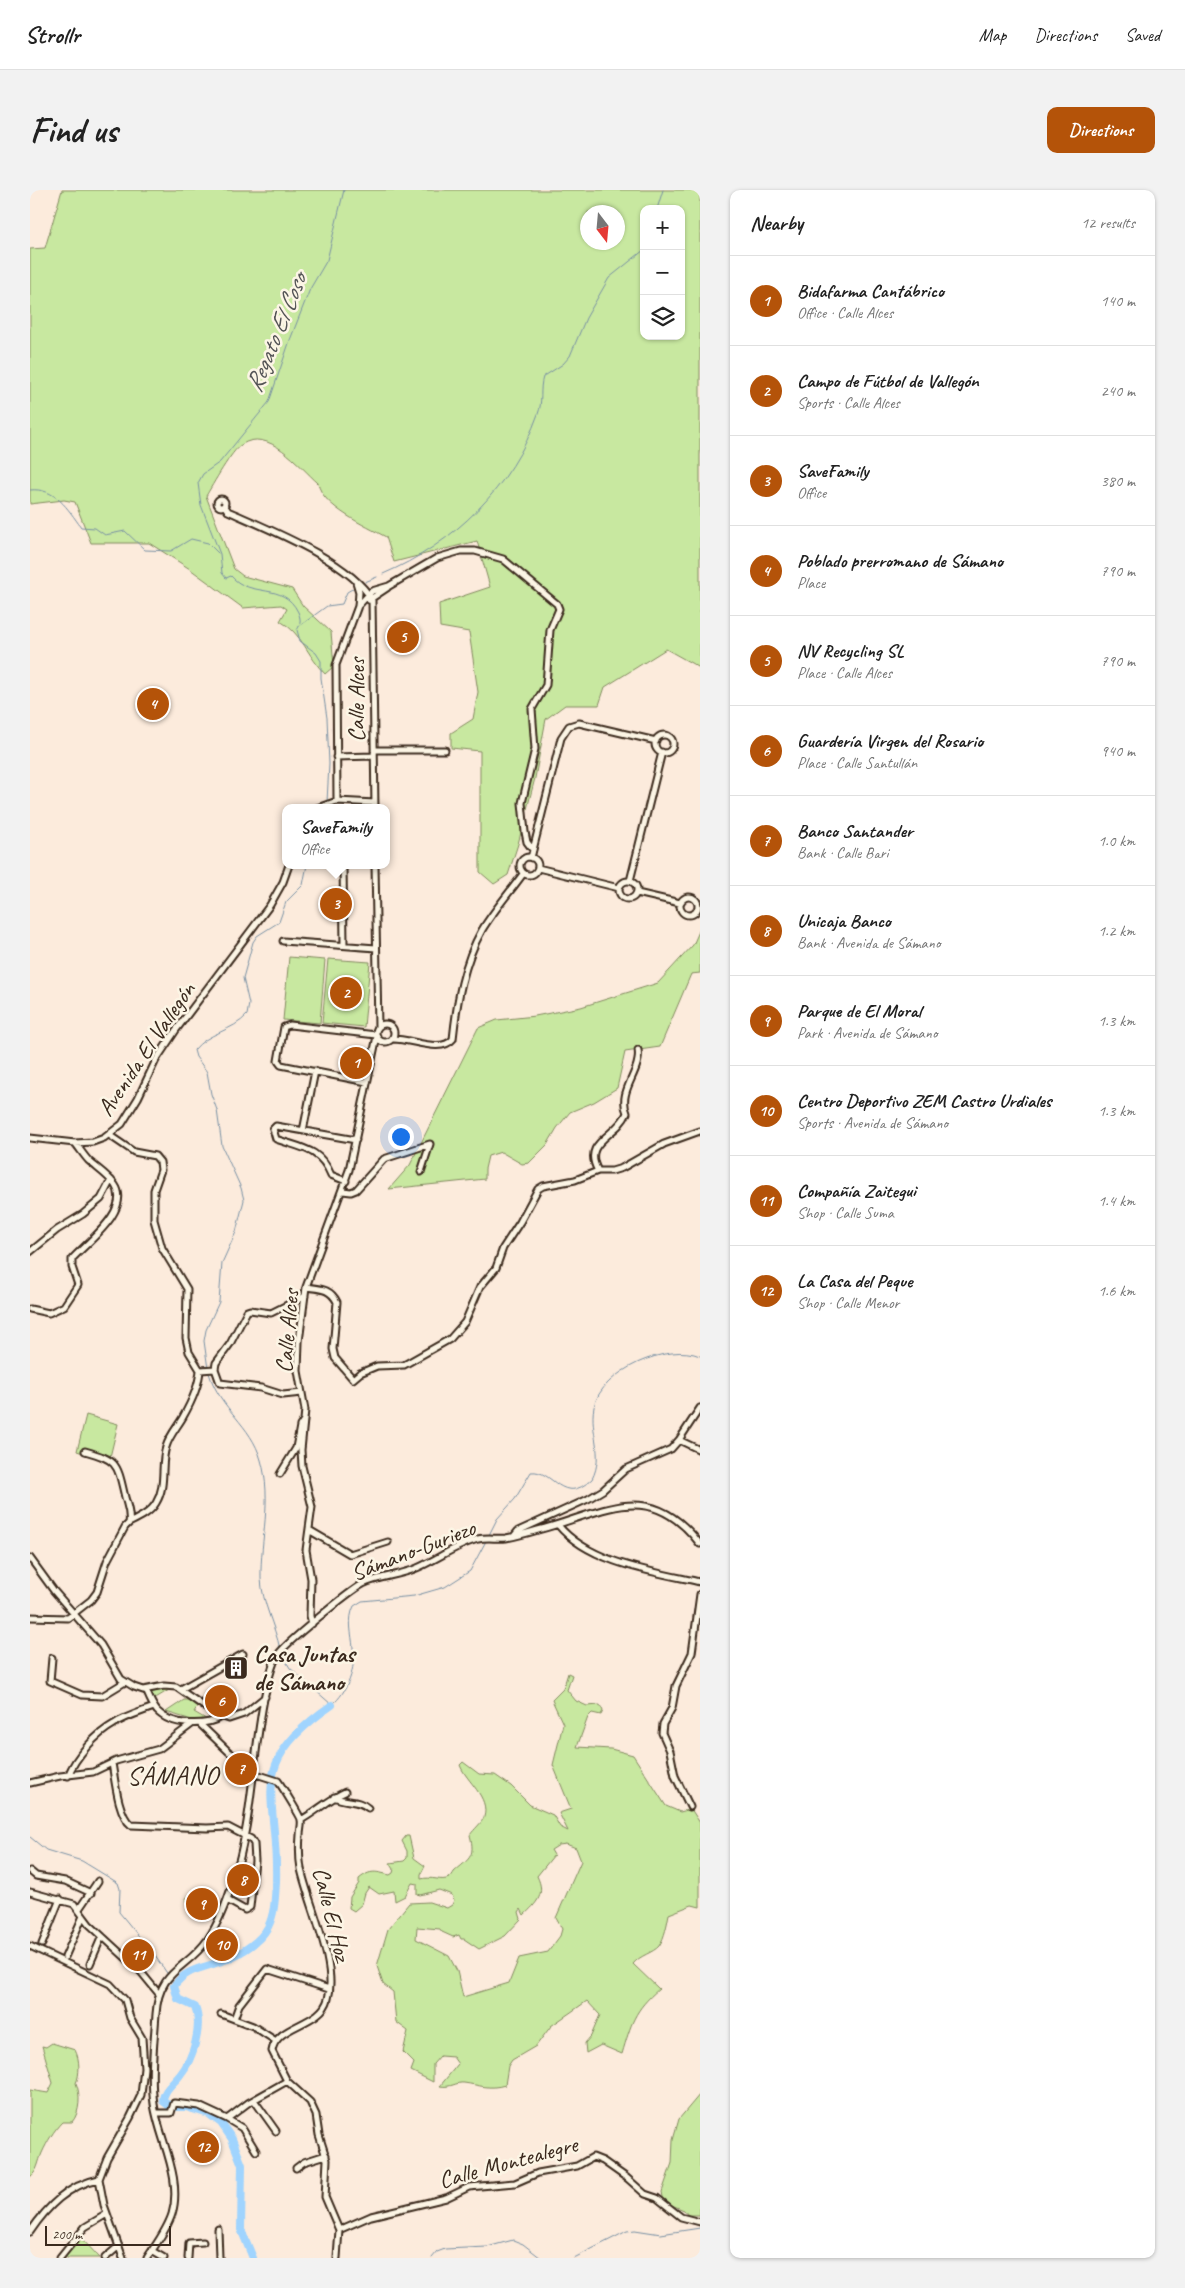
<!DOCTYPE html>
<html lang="en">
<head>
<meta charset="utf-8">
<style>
  :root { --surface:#fff; --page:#f2f2f2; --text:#222; --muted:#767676; --line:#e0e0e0; --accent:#b45309 }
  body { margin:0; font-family:Caveat,sans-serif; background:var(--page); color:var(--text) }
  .controls { position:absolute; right:15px; top:15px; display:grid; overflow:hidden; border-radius:10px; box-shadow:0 1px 4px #0004 }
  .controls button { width:45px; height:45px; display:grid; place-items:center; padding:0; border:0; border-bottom:1px solid var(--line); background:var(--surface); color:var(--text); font:25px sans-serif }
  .compass { position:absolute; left:550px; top:15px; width:45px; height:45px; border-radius:50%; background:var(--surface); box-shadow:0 1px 4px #0004; rotate:164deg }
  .scale { position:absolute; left:15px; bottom:12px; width:126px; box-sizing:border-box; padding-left:5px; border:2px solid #3b2a1e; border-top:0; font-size:14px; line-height:18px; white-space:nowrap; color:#3b2a1e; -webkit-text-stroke:4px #fcf5e5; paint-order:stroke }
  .you { position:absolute; left:370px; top:946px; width:18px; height:18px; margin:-12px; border:4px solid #fff; border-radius:50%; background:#1a73e8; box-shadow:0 0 0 8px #1a73e833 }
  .badge { display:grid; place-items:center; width:32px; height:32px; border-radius:50%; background:var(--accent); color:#fff; font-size:16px; font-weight:700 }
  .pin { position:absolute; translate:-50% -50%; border:2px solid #fff; box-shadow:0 1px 5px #0006 }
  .popup { position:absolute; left:252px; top:614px; width:108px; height:65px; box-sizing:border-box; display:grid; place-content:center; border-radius:10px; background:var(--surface); filter:drop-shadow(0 1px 4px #0005); font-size:16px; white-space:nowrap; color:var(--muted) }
  .popup b { font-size:19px; color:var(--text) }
  .popup::after { content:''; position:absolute; left:50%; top:100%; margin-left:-10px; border:10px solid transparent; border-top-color:var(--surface) }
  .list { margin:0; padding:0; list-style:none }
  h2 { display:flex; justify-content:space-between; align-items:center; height:65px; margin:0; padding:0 20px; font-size:21px }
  h2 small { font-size:16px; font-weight:400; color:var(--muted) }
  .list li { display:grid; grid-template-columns:32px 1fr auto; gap:15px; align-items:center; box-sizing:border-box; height:90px; padding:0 20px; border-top:1px solid var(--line) }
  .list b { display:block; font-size:19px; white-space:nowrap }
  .list p { margin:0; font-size:16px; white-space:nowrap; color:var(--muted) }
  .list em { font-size:16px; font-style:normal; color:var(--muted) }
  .icon { flex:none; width:28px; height:28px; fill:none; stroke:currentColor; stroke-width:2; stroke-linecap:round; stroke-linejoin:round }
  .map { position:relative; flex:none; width:670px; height:2068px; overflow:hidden; border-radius:10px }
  header { display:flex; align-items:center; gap:30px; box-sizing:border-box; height:70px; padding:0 25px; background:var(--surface); border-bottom:1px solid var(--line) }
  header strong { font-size:24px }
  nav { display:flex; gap:28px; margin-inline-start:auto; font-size:18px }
  .intro { display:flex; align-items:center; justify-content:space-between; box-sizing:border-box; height:120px; padding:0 30px }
  h1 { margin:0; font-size:35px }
  .button { padding:12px 22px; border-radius:10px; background:var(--accent); color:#fff; font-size:18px; font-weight:700 }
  main { display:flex; gap:30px; padding:0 30px }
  aside { flex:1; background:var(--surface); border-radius:10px; box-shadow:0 1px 4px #0004 }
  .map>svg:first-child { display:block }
</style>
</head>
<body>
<header>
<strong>Strollr</strong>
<nav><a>Map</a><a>Directions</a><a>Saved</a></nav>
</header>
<div class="intro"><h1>Find us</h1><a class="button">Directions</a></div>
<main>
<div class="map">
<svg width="670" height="2068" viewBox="0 0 670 2068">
  <rect width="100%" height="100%" fill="#fcebdc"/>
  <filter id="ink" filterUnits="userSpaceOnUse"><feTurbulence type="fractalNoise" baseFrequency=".02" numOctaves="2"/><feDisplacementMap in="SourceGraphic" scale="10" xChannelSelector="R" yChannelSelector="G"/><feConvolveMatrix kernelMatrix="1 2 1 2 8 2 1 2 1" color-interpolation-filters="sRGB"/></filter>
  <g filter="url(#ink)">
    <path fill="#c8e8a0" stroke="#82895f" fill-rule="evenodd" d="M32 0H670V478L636 459 575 497 569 515H535L516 529 505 588 488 654 478 685 464 694 450 682V561L421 558V543L443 529 448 502 439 442 410 437 409 414 460 397 447 351 364 372 356 347C336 336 292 317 288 293 269 276 238 236 211 255 202 260 182 296 176 306L204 379 213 386 262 399 273 416 301 442 304 476 295 484C278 467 272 443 250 431L257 419 251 415 213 418 160 379 119 353H61L45 312 34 310 0 314V59L15 58ZM614 19H651V146H614ZM558 22H588V52H558Z
      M670 739V783L661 784 630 857 595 862 587 898 564 912 540 922 527 938 517 955 499 973 492 974 471 962 458 966 455 979V989L359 999 380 975 448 838 467 830 505 826 551 817 628 793 663 755Z
      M259 767 295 770 290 833 253 830Z
      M298 769 340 772 334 837 292 833Z
      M56 1225 88 1234 80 1267 54 1260 53 1263 47 1261Z
      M538 1483 542 1485 537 1500 546 1511 557 1516 570 1515 573 1521 571 1525 562 1523 558 1527 547 1557 581 1559 603 1565 636 1616 650 1622 661 1619 670 1633V1717L662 1715 639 1724C637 1734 635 1747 629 1756 623 1763 610 1765 603 1774L629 1799C604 1820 601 1834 592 1864L571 1855 556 1863 555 1853 561 1846 570 1825 557 1811 521 1836 506 1856 482 1870 478 1876 475 1895C459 1900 449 1895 434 1893 426 1892 421 1898 410 1896L428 1874 423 1867 410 1866 403 1874V1892L381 1881 384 1873 373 1862 378 1841 366 1832 363 1802 353 1794 347 1776 358 1739 379 1713 399 1712 417 1718 422 1715 424 1710 422 1705 409 1700 390 1705 387 1704V1694L382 1693 375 1706 365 1711 364 1701 349 1704 339 1697 335 1703 332 1714 324 1721 319 1718 320 1707 329 1693V1689C341 1679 346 1682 360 1685L363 1683 364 1679 360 1673 374 1671 377 1668V1661L372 1651 376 1646H379L384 1668 395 1676 391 1684V1689C401 1686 412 1692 419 1688 421 1687 423 1684 424 1682 438 1669 446 1668 440 1645 444 1639 452 1633 454 1627 460 1607 436 1591 430 1575L433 1572 449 1584 465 1585 481 1596 500 1615 523 1625 530 1637 538 1641 529 1623 541 1619 523 1575 533 1534 522 1510 533 1499ZM536 1654 546 1658 551 1671 526 1728 532 1739 530 1746 518 1762 489 1768 479 1793 433 1807 427 1781 419 1766 386 1749 387 1737 410 1739 412 1742 423 1747 429 1745 431 1749H434L449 1759 475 1746 491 1729 489 1722 491 1719 494 1725C507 1713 516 1704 507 1686L524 1665 521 1660 529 1655Z
      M138 1498 139 1500 124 1509 120 1503Z
      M154 1510H159L167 1517 164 1522 176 1529 162 1530 136 1522Z
      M160 1704 191 1718 186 1728 155 1710Z
      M22 1853 45 1860C50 1869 50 1885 46 1893 51 1904 50 1923 42 1932H32C24 1940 17 1952 12 1963 8 1972 8 1981 0 1987V1900L18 1903 23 1893 12 1856 16 1857Z
      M670 1904V2025H658L654 2020 634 2012 632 2002 642 1973 643 1950 649 1929Z
      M50 2047 70 2068H34Z"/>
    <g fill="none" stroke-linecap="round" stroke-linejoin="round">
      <path stroke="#7890a4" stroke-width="1" d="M627 19 633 0
        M0 300C25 297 38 319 51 337L65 338 75 345 95 341 115 360 141 361 161 349 178 353 188 363
        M353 384C424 354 482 297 508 224 513 212 509 199 513 187L533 174 540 166 556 128 579 88 614 60
        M335 392 347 387
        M271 435 297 416 312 414 317 402 324 398
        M297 612 299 574 297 528 291 488V471L286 463 270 451 267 440C271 434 271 429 268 422 253 391 221 409 201 386L196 388 192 383 190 364 171 315 168 293 173 284 190 272 239 212 260 150 280 99 297 70 314 0
        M178 1179 174 1151 176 1140 189 1112 192 1073 206 1042 214 1010 211 998 192 956 187 920 181 904 177 882 166 867 164 860C177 843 203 841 217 825L219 814 213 788 223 752 227 746 249 732 256 712 273 695 277 675
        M179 1183C190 1220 221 1234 231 1270 243 1311 230 1348 231 1389 232 1412 245 1436 250 1459
        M458 1347 467 1329 485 1309 501 1282C523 1279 532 1317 562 1289 575 1264 559 1242 564 1217 571 1181 638 1152 670 1166
        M251 1463 260 1478 302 1515C318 1501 326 1479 323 1458 322 1444 317 1430 324 1416L332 1411 384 1406 415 1397 440 1381 456 1351
        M0 1647 16 1660 52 1671 88 1693 90 1699 89 1722 125 1766 139 1786
        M141 1789 144 1795
        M402 2068 407 2062 415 2059 457 2057 483 2050 493 2054 511 2068
        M544 2068 597 2041 605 2040 631 2044 670 2038"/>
      <path stroke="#a0d4fe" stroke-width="8" d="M223 2068 211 2039 212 1975 202 1949 191 1933 179 1924 156 1917H141L133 1911C133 1900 144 1893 150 1885 163 1869 173 1837 165 1817L148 1809 144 1796C155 1780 169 1779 186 1773 204 1768 229 1754 238 1737 245 1723 245 1707 246 1692 249 1604 213 1576 302 1515"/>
      <defs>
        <path id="minor" d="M187 313a4 4 0 1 1 8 0a4 4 0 1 1-8 0Z
          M194 315 198 321C238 339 320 371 342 410L345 618
          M339 410 357 398
          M328 416 342 401 359 396 407 368 431 361H445L473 369 527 414 529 419 520 440 516 495 502 519 505 559 492 613 495 642 497 652 503 660
          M625 554a9 9 0 1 1 18 0a9 9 0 1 1-18 0Z
          M344 560H415
          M306 567 344 566
          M307 611 306 475 328 416 329 402 326 392
          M287 618 307 611 345 613
          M490 676a9 9 0 1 1 18 0a9 9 0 1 1-18 0Z
          M501 668 531 548 539 536 549 533 626 551
          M313 675 314 755
          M345 675 348 837
          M508 678 589 698
          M589 700a9 9 0 1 1 18 0a9 9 0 1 1-18 0Z
          M600 691 632 562
          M607 703 650 713
          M650 716a9 9 0 1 1 18 0a9 9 0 1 1-18 0Z
          M253 751 346 758
          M346 843a9 9 0 1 1 18 0a9 9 0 1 1-18 0Z
          M362 849C380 848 411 864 423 849 427 811 433 774 452 740 464 720 480 702 493 684
          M337 892 251 875 248 871 254 837 260 835 346 845
          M273 941 285 881
          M79 945 104 962 125 966 130 972 131 980 124 1000V1030L132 1058 157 1099 156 1148 159 1162 170 1180C169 1196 161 1213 153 1227 148 1236 139 1246 136 1257 130 1275 137 1295 126 1313 120 1323 109 1328 99 1333
          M0 948 45 953 63 952 74 948 92 934 108 908 126 870 146 840 240 715 253 692 259 675
          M568 981C551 951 587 947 597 923 587 900 612 882 608 860
          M316 991 301 985C290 958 271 958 246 949L243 939 246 936 326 950
          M313 1001 321 1002 326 1000 354 969 400 954 391 982
          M0 1062 27 1040 53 1024 71 1009 81 990
          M276 1097C290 1099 300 1098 307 1112L303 1159 305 1168 323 1189 330 1183 347 1176 374 1175 420 1149 435 1132 450 1097 466 1078 473 1058 490 1032 508 999 513 996 545 990 568 981H582L592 978 634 954 670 941
          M0 1119 19 1123 34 1116 48 1095 42 1077V1069C56 1053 102 1020 85 995 78 985 68 979 59 971 54 966 50 959 45 953
          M170 1180 185 1179
          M272 1203 253 1205 231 1198 190 1193 185 1179 186 1173 200 1154 217 1121 220 1120 241 1123 275 1106
          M649 1250 670 1260
          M250 1284 266 1258 270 1236 274 1230
          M528 1335C559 1373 624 1382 670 1392
          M279 1340 320 1364 358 1352
          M484 1346 488 1341 558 1309 573 1300 596 1279 641 1259 649 1250 670 1218
          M0 1368 24 1401 71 1455 91 1489 104 1497 113 1500 134 1496 146 1497 185 1524 199 1529 214 1524 235 1507
          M0 1427 38 1428 61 1410 67 1402 77 1371 95 1337 99 1333C101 1321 96 1314 94 1303 87 1272 86 1270 55 1261
          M282 1434 280 1426 281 1389 276 1360 282 1317 272 1276 271 1260 275 1220 268 1181 269 1152 276 1097 319 980 347 846
          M22 1468 20 1491 52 1505 72 1506 95 1492
          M151 1499 213 1464
          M116 1500C119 1507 122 1515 127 1521 141 1536 175 1537 191 1527
          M171 1535 199 1562 224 1577
          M82 1573C85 1590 88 1625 101 1635L177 1638 198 1637 221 1649 224 1654 225 1671 220 1717 215 1720 197 1710
          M223 1583 248 1591C251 1595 271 1627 271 1630 272 1635 270 1640 270 1645 269 1657 269 1668 271 1679 279 1715 308 1775 298 1809 291 1836 246 1834 242 1861L257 1891 280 1912 286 1925 289 1945 297 1970 295 2007 309 2040 307 2068
          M38 1586C46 1566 66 1544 84 1534 96 1526 111 1522 124 1517
          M0 1593 30 1586 63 1582 86 1571 129 1559 162 1534
          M304 1607C316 1613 328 1609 338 1618
          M660 1617 645 1586 640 1561 632 1543 633 1534 642 1518 646 1496 662 1463 670 1404
          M271 1630C287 1621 299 1609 315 1602
          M0 1681 6 1686 35 1691 61 1703
          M0 1702 44 1714 59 1734 111 1782 129 1804
          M49 1719 68 1691
          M12 1754 30 1709
          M0 1756 80 1794 95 1810 100 1828 112 1848 114 1878 111 1905 100 1928 77 1968 69 1989 74 2015 93 2068
          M35 1767 53 1726
          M60 1774 72 1746
          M191 1824 223 1836 246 1851
          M204 1829 209 1815 237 1779 299 1799
          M224 1910 246 1941
          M126 1923H141L144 1913 169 1916 197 1929 218 1913 257 1891
          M197 1929 212 1938 226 1961
          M266 1978 274 1972 296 1965
          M188 2039 189 2068
          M309 2040 341 2026 416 2008 439 1997 485 1993 508 1983 547 1976 563 1967 573 1971 597 1988 615 2004 627 2008 651 2027 670 2032
          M0 2042C17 2017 38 1995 69 1989
          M122 2061 134 2068
          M30 2068 55 2037 77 2024
          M75 2068 89 2056
          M117 2068C126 2054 137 2040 142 2024 153 1988 129 1949 124 1914 120 1886 124 1853 126 1824 129 1778 157 1780 178 1749 189 1732 197 1711 203 1692 223 1631 222 1566 235 1504 238 1493 241 1476 247 1466 254 1454 320 1401 333 1394 350 1386 369 1386 387 1378 406 1370 428 1354 448 1349 457 1347 466 1349 476 1348 487 1346 498 1343 508 1340 574 1323 619 1287 670 1354
          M158 2068 159 2053 173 2052"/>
      </defs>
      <use href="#minor" stroke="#3b2a1e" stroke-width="9"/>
      <use href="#minor" stroke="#fcf5e5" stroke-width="5"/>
    </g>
  </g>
  <defs>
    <symbol id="building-square" viewBox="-11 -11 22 22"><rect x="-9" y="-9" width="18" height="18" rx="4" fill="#3b2a1e" stroke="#fcf5e5"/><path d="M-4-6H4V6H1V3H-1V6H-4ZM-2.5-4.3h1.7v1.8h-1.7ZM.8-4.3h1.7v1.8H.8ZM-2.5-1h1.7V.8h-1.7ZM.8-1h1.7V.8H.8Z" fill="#fff"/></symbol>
  </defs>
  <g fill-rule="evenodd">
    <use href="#building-square" x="192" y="1464" width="28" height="28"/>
  </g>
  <g text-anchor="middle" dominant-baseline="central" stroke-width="5" stroke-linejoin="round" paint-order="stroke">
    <g font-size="24" fill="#3b2a1e" stroke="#fcf5e5">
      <text transform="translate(326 510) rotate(-90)">Calle Alces</text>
      <text transform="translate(116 859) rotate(-56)">Avenida El Vallegón</text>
      <text transform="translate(257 1141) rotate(-85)">Calle Alces</text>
      <text transform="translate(383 1360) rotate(-21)">Sámano-Guriezo</text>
      <text transform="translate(302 1724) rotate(76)">Calle El Hoz</text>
      <text transform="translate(478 1972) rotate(-15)">Calle Montealegre</text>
    </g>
    <g font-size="24" font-weight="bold" fill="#3b2a1e" stroke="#fcf5e5" text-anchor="start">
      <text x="224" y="1464">Casa Juntas<tspan x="224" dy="28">de Sámano</tspan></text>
    </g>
    <g font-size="25" font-style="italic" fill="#545456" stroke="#fcf5e5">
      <text transform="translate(246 143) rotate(-68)">Regato El Coso</text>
    </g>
    <g font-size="26" letter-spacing="1" fill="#3b2a1e" stroke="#fcf5e5">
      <text x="143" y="1585">SÁMANO</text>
    </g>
  </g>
</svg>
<div class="controls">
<button>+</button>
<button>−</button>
<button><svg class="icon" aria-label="layers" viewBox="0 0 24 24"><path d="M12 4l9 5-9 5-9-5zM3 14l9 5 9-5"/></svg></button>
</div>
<svg class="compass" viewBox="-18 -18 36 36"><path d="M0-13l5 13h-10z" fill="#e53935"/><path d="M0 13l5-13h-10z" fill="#767676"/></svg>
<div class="scale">200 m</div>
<div class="you"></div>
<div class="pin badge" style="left:326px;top:873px">1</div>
<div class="pin badge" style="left:316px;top:803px">2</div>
<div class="pin badge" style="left:306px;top:714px">3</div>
<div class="popup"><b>SaveFamily</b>Office</div>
<div class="pin badge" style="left:123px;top:514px">4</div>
<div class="pin badge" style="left:373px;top:447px">5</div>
<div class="pin badge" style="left:191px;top:1511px">6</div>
<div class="pin badge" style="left:211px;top:1579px">7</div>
<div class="pin badge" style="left:213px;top:1690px">8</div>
<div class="pin badge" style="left:172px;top:1714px">9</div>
<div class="pin badge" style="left:192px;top:1755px">10</div>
<div class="pin badge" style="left:108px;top:1765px">11</div>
<div class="pin badge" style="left:173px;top:1957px">12</div>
</div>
<aside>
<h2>Nearby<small>12 results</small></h2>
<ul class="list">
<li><span class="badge">1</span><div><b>Bidafarma Cantábrico</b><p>Office · Calle Alces</p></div><em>140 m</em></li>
<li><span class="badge">2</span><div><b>Campo de Fútbol de Vallegón</b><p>Sports · Calle Alces</p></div><em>240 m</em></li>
<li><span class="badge">3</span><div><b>SaveFamily</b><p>Office</p></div><em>380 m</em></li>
<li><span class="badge">4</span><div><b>Poblado prerromano de Sámano</b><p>Place</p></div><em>790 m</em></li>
<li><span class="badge">5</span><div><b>NV Recycling SL</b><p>Place · Calle Alces</p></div><em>790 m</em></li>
<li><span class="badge">6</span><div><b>Guardería Virgen del Rosario</b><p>Place · Calle Santullán</p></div><em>940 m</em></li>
<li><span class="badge">7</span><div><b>Banco Santander</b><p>Bank · Calle Bari</p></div><em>1.0 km</em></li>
<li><span class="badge">8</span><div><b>Unicaja Banco</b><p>Bank · Avenida de Sámano</p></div><em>1.2 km</em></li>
<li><span class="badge">9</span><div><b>Parque de El Moral</b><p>Park · Avenida de Sámano</p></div><em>1.3 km</em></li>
<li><span class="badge">10</span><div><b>Centro Deportivo ZEM Castro Urdiales</b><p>Sports · Avenida de Sámano</p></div><em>1.3 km</em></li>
<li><span class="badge">11</span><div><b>Compañía Zaitegui</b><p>Shop · Calle Suma</p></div><em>1.4 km</em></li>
<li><span class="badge">12</span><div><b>La Casa del Peque</b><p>Shop · Calle Menor</p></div><em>1.6 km</em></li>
</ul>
</aside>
</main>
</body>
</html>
